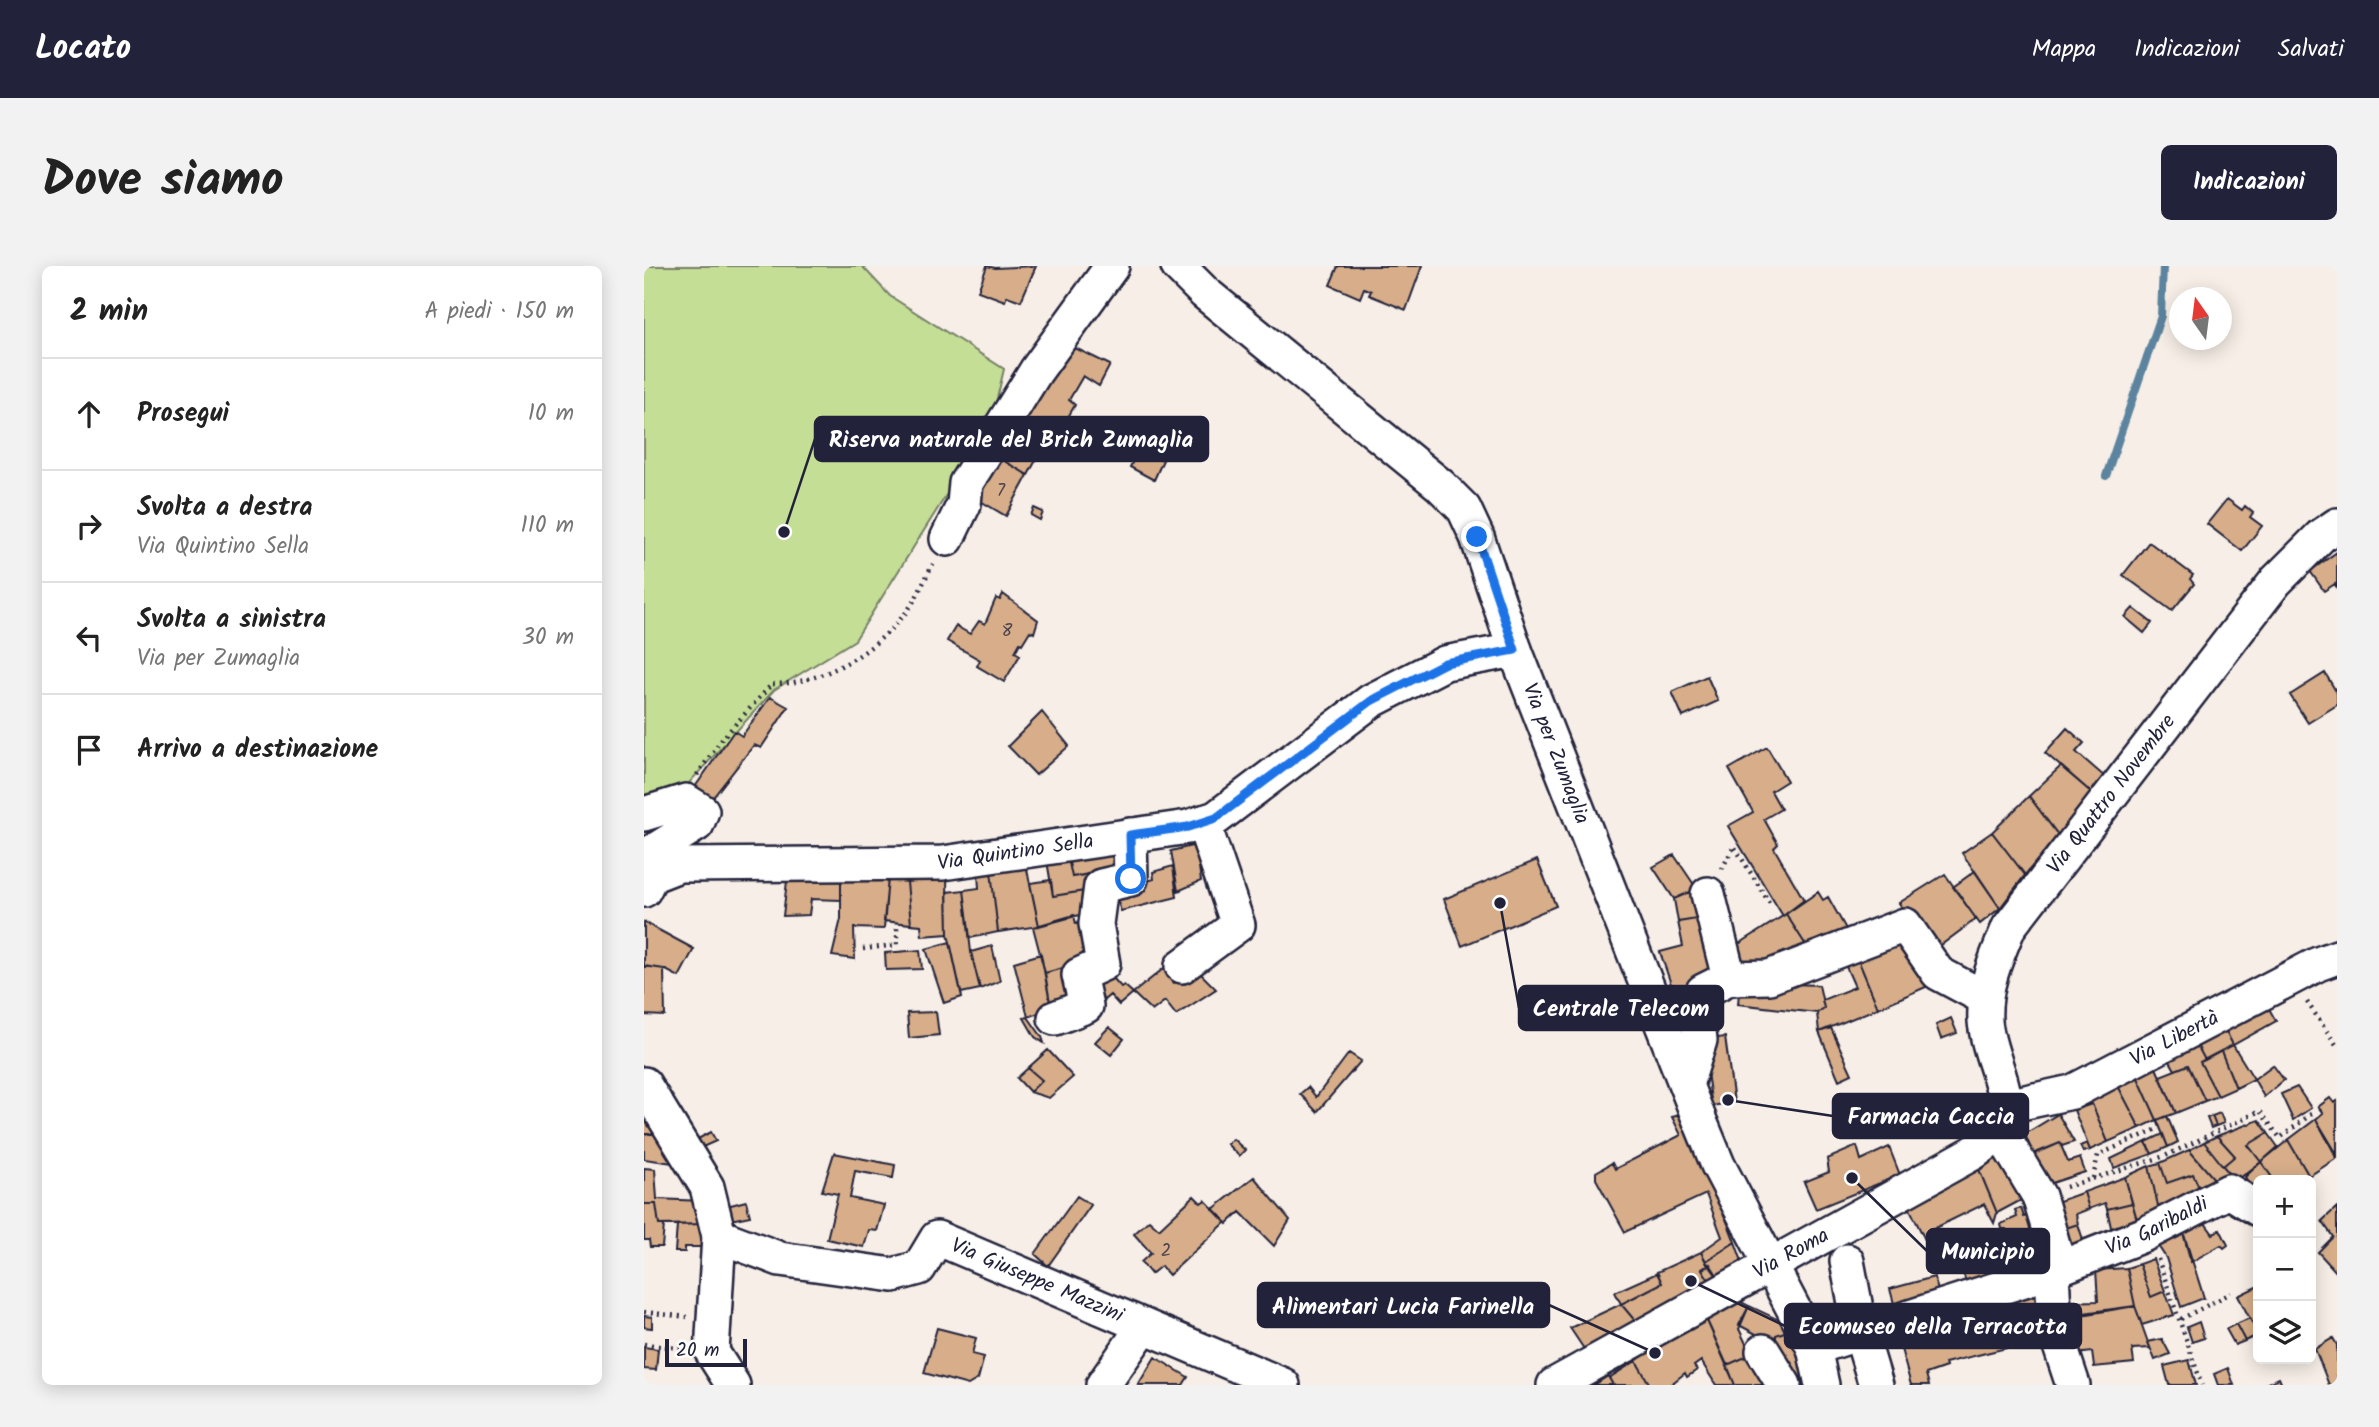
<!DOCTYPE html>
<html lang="it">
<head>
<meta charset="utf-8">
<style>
  :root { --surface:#fff; --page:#f2f2f2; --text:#222; --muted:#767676; --line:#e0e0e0; --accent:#22223b }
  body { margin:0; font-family:Kalam,sans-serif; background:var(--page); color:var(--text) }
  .controls { position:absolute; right:21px; bottom:21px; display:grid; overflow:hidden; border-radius:10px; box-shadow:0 4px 18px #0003 }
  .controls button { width:63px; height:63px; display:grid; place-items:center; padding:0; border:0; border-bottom:2px solid var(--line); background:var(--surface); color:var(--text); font:35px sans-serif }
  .compass { position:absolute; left:1525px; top:21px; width:63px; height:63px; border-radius:50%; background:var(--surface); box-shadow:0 4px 18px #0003; rotate:346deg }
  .scale { position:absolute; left:21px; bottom:18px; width:82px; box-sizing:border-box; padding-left:7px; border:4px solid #22223b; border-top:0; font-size:19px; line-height:24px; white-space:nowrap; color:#22223b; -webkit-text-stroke:5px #fff; paint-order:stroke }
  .stop { position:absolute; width:21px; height:21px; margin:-16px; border:5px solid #1a73e8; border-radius:50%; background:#fff }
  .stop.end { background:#1a73e8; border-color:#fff; box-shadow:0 2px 7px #0008 }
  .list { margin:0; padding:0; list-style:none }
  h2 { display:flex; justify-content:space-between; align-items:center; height:91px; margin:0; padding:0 28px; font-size:30px }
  h2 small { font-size:23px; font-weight:400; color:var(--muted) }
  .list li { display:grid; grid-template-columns:46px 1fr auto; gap:21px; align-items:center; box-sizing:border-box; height:112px; padding:0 28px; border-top:2px solid var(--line) }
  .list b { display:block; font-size:26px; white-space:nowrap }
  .list p { margin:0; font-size:23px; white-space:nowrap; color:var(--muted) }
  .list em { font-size:23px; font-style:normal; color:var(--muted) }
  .icon { flex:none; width:38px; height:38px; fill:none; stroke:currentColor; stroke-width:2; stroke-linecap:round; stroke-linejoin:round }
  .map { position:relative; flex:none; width:1693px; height:1119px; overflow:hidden; border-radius:10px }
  header { display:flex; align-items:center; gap:42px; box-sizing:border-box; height:98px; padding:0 35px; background:var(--accent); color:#fff }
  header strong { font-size:33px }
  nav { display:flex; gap:38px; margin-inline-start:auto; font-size:24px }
  .intro { display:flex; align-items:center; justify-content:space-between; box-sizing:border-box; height:168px; padding:0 42px }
  h1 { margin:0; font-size:49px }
  .button { padding:18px 32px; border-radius:10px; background:var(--accent); color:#fff; font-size:24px; font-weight:700 }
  main { display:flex; gap:42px; padding:0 42px }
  aside { flex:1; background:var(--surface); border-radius:10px; box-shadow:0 4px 18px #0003 }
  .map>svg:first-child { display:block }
</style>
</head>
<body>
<header>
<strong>Locato</strong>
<nav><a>Mappa</a><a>Indicazioni</a><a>Salvati</a></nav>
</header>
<div class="intro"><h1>Dove siamo</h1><a class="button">Indicazioni</a></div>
<main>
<aside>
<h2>2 min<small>A piedi · 150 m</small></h2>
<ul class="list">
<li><svg class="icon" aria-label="ahead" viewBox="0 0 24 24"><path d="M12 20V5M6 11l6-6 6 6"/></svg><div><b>Prosegui</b></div><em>10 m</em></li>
<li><svg class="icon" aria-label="right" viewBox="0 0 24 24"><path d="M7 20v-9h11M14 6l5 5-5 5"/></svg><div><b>Svolta a destra</b><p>Via Quintino Sella</p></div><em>110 m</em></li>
<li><svg class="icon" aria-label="left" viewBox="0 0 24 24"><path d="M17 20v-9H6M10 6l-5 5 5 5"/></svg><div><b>Svolta a sinistra</b><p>Via per Zumaglia</p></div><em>30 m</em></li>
<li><svg class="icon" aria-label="arrive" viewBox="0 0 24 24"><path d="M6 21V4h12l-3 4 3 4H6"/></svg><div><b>Arrivo a destinazione</b></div></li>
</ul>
</aside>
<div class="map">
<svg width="1693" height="1119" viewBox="0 0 1693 1119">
  <rect width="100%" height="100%" fill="#f7efe7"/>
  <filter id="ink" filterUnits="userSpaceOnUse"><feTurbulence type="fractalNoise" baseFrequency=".0143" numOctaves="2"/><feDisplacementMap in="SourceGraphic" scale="14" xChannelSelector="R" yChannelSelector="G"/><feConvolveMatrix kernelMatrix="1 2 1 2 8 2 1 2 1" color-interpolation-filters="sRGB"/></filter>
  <g filter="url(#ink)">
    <path fill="#c5de95" stroke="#748068" stroke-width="2" d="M0 0H218L246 30 360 103 347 158 211 374 130 424 34 529 0 540Z"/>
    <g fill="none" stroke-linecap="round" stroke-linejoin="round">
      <path stroke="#5b849f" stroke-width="8" d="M1462 210 1517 50 1519 0"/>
    </g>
    <path fill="#d7ae89" stroke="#22223b" stroke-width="2" d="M343 0 351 2 392 0 377 35 363 30 361 35 334 25Z
      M694 0H778L762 44 725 29 727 25 720 22 716 32 686 19Z
      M425 79 466 99 455 120 439 110 425 134 431 139 420 158 414 154 405 170 369 152Z
      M369 152 405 170 384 209 350 189Z
      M495 182 519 194 510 214 486 201Z
      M350 189 384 209 362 250 328 230Z
      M1583 233 1598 244 1601 240 1609 247 1606 251 1618 260 1598 285 1563 258Z
      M390 242 399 246 396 254 387 249Z
      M1505 276 1549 309 1546 313 1550 318 1528 345 1479 309Z
      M1693 286V322L1691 318 1680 325 1666 305Z
      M359 328 394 354 390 367 386 365 378 378 376 377 371 386 376 389 360 416 333 400 336 394 303 375 312 360 326 368 335 355 341 358 352 332 356 334Z
      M1489 342 1508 357 1500 367 1481 351Z
      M1681 407 1693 427V439L1664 457 1646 429Z
      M1063 410 1074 435 1039 451 1028 426Z
      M126 431 144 441 117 482 110 479 67 534 51 521 90 465 98 470Z
      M398 446 425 480 392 509 364 480Z
      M1423 462 1440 477 1432 486 1461 511 1448 527 1401 487Z
      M1123 481 1143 515 1127 525 1137 543 1120 553 1134 578 1130 582 1160 634 1139 650 1084 560 1109 546 1085 503Z
      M1417 500 1448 527 1414 569 1385 530Z
      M1385 530 1414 569 1381 609 1348 566Z
      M1348 566 1381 609 1356 642 1318 587Z
      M552 579 557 615 534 625 527 585Z
      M471 582 472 604 428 611 424 592Z
      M1030 589 1053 623 1030 633 1009 601Z
      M424 592 428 611 445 608 447 624 409 630 403 595Z
      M893 594 912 640 818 680 800 633Z
      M382 599 395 660 354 666 347 605Z
      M529 600 533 631 477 645 470 625 510 613 509 606Z
      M197 605 244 610 240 663 210 662 211 693 188 690 197 653Z
      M347 605 354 666 326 672 320 624 335 622 334 608Z
      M1331 605 1356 642 1336 658 1309 621Z
      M144 606 197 607V634L167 633 165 649 139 650Z
      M1301 608 1332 653 1289 685 1255 637Z
      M303 611 304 668 278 670 277 659 267 658 263 616Z
      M244 613 263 616 267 658 240 655Z
      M407 614 409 630 447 624 450 645 395 660 386 617Z
      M1053 623 1059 652 1034 656 1030 633Z
      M320 624 327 686 336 723 317 727 304 668 303 626Z
      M1174 626 1179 634 1184 631 1202 663 1165 684 1142 648Z
      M1142 648 1165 684 1099 704 1087 683Z
      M430 649 432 658 443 657 451 693 401 707 389 661Z
      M1059 652 1071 706 1041 719 1042 726 1030 727 1016 686 1039 680 1034 656Z
      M0 656 50 683 35 711 20 703 0 700Z
      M1267 671 1291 717 1234 742 1213 691Z
      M306 676 318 731 300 737 282 683Z
      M348 680 356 715 336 723 327 686Z
      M276 684 278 703 242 704 241 687Z
      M397 688 407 742 384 751 370 696Z
      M1213 691 1234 742 1175 766 1173 747 1180 742 1178 734 1211 721 1200 696Z
      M0 700 20 703 21 750 0 749Z
      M423 701 433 732 407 742 401 707Z
      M551 702 572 723 532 749 521 735 508 745 489 727 519 703 530 717Z
      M462 704 477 721 480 719 489 727 475 739 466 729 453 740 439 722Z
      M1096 716 1175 719 1180 742 1173 747 1094 738Z
      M1619 732 1632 755 1589 779 1577 755Z
      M292 746 295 769 265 772 263 747Z
      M384 751 398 771 400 777 391 771 380 752Z
      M1307 752 1313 767 1297 773 1292 759Z
      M1577 755 1589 779 1561 794 1549 772Z
      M465 761 480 773 467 789 451 776Z
      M1187 762 1208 808 1195 814 1175 766Z
      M1081 771 1090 836 1068 840 1058 774Z
      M1549 772 1561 794 1556 796 1574 830 1561 835 1544 799 1531 804 1522 788Z
      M1589 779 1610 813 1592 822 1577 785Z
      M404 784 429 811 405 832 386 826 398 814 384 802Z
      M1577 785 1592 822 1574 830 1556 796Z
      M705 787 717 795 673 846 656 828 664 821 672 831Z
      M1509 795 1532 847 1513 854 1491 805Z
      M1544 799 1561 835 1532 847 1516 810Z
      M1629 799 1640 814 1620 831 1610 813Z
      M384 802 398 814 386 826 373 812Z
      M1491 805 1513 854 1496 862 1472 816Z
      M1472 816 1496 862 1464 876 1445 831Z
      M1653 821 1667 842 1649 854 1637 828Z
      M1686 832 1690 837 1693 835V888L1672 853 1679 847 1674 841Z
      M1448 838 1464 876 1446 884 1430 844Z
      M1576 847 1580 857 1572 860 1568 850Z
      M1041 848 1091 976 1062 995 1057 986 1078 971 1062 928 981 966 952 913V906L968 897 971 903 1037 869 1028 851Z
      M1414 848 1430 876 1418 880 1416 877 1389 888 1381 868Z
      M1523 850 1534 876 1524 881 1513 854Z
      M1568 850 1572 860 1567 862 1563 852Z
      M0 853H5L19 868H0Z
      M1672 853 1693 892 1665 910 1644 874Z
      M1615 854 1624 867 1604 879 1617 896 1592 915 1579 900 1591 890 1573 870Z
      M67 866 72 875 52 884 48 876Z
      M1624 867 1634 881 1617 896 1604 879Z
      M0 868H19L29 897 0 893Z
      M1519 868 1524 881 1508 888 1502 876Z
      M1573 870 1591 890 1579 900 1560 876Z
      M589 873 601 884 595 890 583 878Z
      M1644 874 1665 910 1660 914H1630L1617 896Z
      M1502 876 1508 888 1470 902 1467 893Z
      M1560 876 1579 900 1592 915 1577 921 1545 884Z
      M1416 877 1424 896 1436 892 1441 906 1399 920 1386 890Z
      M1443 877 1446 884 1439 886 1436 880Z
      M1213 880 1217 894 1245 881 1256 909 1172 943 1160 916 1185 906 1183 893Z
      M1545 884 1577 921 1559 930 1549 908 1523 917 1516 897Z
      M190 887 251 899 249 912 211 905 206 932 240 939 233 965 225 964 220 981 183 973 194 928 178 925Z
      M1362 887 1383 931 1353 947 1334 901Z
      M1617 896 1630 914H1614V931L1601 911Z
      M1516 897 1523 917 1549 908 1559 930 1516 949 1505 900Z
      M1505 900 1516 949 1494 957 1481 911Z
      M1334 901 1353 947 1350 957 1340 938 1291 962 1295 973 1283 978 1263 937Z
      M0 902 11 903 13 933 58 935 59 958 15 959 12 938H0Z
      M610 911 646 954 630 980 596 946 583 958 569 943Z
      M1481 911 1488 937 1463 943 1461 937 1445 943 1440 926Z
      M1440 926 1445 943 1432 948 1434 958 1416 964 1407 938Z
      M433 930 447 939 404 1000 391 988Z
      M550 930 557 937 561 934 582 956 525 1009 517 1000 507 1008 497 996 507 987 490 968 505 954 515 963Z
      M102 935 106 950 86 954 83 940Z
      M1488 937 1494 957 1468 966 1463 943Z
      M0 938H12L15 959H20L18 981H6L5 974H0Z
      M1693 941V1007L1674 986 1689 971 1678 955Z
      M1377 942 1380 951 1390 947 1402 999 1375 1006 1362 963H1358L1357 958 1373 951 1371 944Z
      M1553 946 1569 968 1576 963 1584 979 1580 982 1577 979 1547 996 1536 956Z
      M1536 956 1560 1032 1537 1041 1522 992 1509 972Z
      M59 958 60 981H41V986H31L33 959Z
      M1434 958 1443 986 1429 990 1416 964Z
      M1091 976 1100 1001 1078 1017 1062 995Z
      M1335 982 1346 1014 1324 1022 1313 988Z
      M1057 986 1064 1000 1058 1003 1070 1022 997 1062 977 1038 1018 1017 1013 1006Z
      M1509 993 1521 1025 1507 1031 1495 998Z
      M1066 998 1078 1017 1070 1022 1058 1003Z
      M1495 998 1507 1031 1521 1025 1530 1049 1498 1059 1491 1040 1483 1002Z
      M1483 1002 1491 1040 1417 1050 1418 1036 1454 1035 1452 1004Z
      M1013 1007 1018 1017 977 1038 971 1026Z
      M1290 1011 1296 1031 1252 1045 1246 1023Z
      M1399 1020 1400 1071 1383 1077 1369 1029Z
      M1614 1020V1068L1594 1030Z
      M1369 1029 1383 1077 1301 1097 1302 1101 1282 1108 1285 1119H1267L1252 1065Z
      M1095 1035 1105 1040 1095 1063 1104 1082 1111 1087 1083 1099 1061 1050Z
      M977 1038 997 1062 944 1089 926 1062Z
      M1105 1040 1152 1062 1132 1069V1074L1129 1077 1095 1059Z
      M1491 1040 1506 1082 1488 1083 1490 1097 1450 1101 1448 1086 1432 1088V1050Z
      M0 1050 8 1051V1062L0 1061Z
      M1061 1050 1091 1119H1072L1057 1095 1050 1100 1053 1104 1043 1111 1041 1107 1026 1119H1006L992 1095 1021 1072Z
      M1606 1052 1614 1069 1601 1075 1592 1058Z
      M1555 1056 1560 1072 1548 1076 1543 1061Z
      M1592 1058 1601 1075 1591 1079 1582 1063Z
      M293 1062 332 1072 328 1088 340 1091 334 1113 324 1119 280 1107Z
      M1152 1062 1165 1109 1144 1114 1129 1077 1132 1074V1069Z
      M1689 1072 1693 1079V1119H1685L1671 1083Z
      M1518 1073 1526 1088 1511 1094 1504 1076Z
      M0 1081 14 1083 12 1104 0 1103Z
      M1111 1087 1128 1119H1091L1083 1099Z
      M511 1091 544 1111 539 1119H494Z
      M1545 1094 1552 1119H1525L1520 1100Z
      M992 1095 1006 1119H969L965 1112Z
      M1584 1102 1590 1119H1574L1570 1108Z
      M964 1110 969 1119H950Z
      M1635 1112 1638 1119H1620L1624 1117Z"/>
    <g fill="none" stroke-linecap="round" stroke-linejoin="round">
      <defs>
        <g id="minor">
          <path id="s1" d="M534 0 561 27 796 219 820 243 833 271 871 384 1056 855 1074 899 1170 1082 1178 1119"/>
          <path d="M303 273 320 238 322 217 392 105 468 0"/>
          <path d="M0 548 42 535 58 545 53 558 0 591"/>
          <path id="s2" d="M0 624 7 610 35 599 299 597 544 561 572 552 727 435 801 397 871 384"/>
          <path d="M1064 628 1085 712"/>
          <path d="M538 700 594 659 559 556"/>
          <path d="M411 752 442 740 435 709 459 698 452 658 457 620 487 613 486 569"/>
          <path d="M0 818 63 921 75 970 68 1086 89 1119"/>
          <path d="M1042 819 1056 774 1053 749 1059 725 1085 712 1125 711 1261 659 1294 707 1341 732"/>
          <path id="s3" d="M1363 840 1428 826 1674 698 1693 691"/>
          <path d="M1357 867 1395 930 1403 957 1411 986 1408 1005 1411 1065 1429 1119"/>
          <path id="s4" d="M75 970 136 993 249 1009 275 1002 293 972 639 1119"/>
          <path d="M1203 995 1217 1069 1232 1119"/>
          <path id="s5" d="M1170 1082 1408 1005 1499 969 1585 925 1614 943"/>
          <path d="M1119 1085 1140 1119"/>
          <path d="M459 1119 500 1060"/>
          <path id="s6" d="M910 1119 1329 887 1357 867C1372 828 1344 794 1341 755 1339 721 1352 692 1365 661L1632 315 1677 270 1693 259"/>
        </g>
      </defs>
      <use href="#minor" stroke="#22223b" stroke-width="38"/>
      <path stroke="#22223b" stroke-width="4.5" stroke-dasharray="2 5" stroke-linecap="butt" d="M53 509 77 474 128 418C178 418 227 388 259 350 272 336 280 314 289 298
        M1078 603 1090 580 1128 641
        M219 683 253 679V656
        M1663 736 1693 780
        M1449 912 1454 889 1511 864
        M1422 921 1521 890 1616 845 1636 872 1671 845
        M1514 993 1558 1119
        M0 1046 43 1051
        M1537 1053 1587 1027
        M0 1078 41 1083"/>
      <use href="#minor" stroke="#fff" stroke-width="33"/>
    </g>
  </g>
  <g fill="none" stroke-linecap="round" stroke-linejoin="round" filter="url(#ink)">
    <path stroke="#1a73e8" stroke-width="9" d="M487 613 486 569 544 561 572 552 727 435 801 397 871 384 833 271"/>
  </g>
  <g text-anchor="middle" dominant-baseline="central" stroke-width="6" stroke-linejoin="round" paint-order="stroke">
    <g font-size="18" fill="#4f454e">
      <text x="357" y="225">7</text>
      <text x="363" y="365">8</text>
      <text x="522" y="985">2</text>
    </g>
    <g font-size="21" fill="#22223b" stroke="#fff">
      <text stroke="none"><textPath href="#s1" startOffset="637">Via per Zumaglia</textPath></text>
      <text stroke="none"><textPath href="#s6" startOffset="894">Via Quattro Novembre</textPath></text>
      <text stroke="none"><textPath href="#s2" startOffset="383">Via Quintino Sella</textPath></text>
      <text stroke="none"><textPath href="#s3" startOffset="182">Via Libertà</textPath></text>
      <text stroke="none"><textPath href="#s5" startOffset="364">Via Garibaldi</textPath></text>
      <text stroke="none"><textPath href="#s6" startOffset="271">Via Roma</textPath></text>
      <text stroke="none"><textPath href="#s4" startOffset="350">Via Giuseppe Mazzini</textPath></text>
    </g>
  </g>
  <path fill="none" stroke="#22223b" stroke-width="2.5" d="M140 266L171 173M856 637L875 742M1084 834L1189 850M1208 912L1283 985M1011 1087L905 1039M1047 1015L1141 1060"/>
  <g fill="#22223b" stroke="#fff" stroke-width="2.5">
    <circle cx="140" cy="266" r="7"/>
    <circle cx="856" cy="637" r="7"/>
    <circle cx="1084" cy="834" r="7"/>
    <circle cx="1208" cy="912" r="7"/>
    <circle cx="1011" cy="1087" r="7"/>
    <circle cx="1047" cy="1015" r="7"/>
  </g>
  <g fill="#22223b" stroke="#22223b" stroke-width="2.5">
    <rect x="171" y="151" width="393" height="44" rx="7"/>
    <rect x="875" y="720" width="204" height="44" rx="7"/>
    <rect x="1189" y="828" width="195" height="44" rx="7"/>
    <rect x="1283" y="963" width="122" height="44" rx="7"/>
    <rect x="614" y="1017" width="291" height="44" rx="7"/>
    <rect x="1141" y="1038" width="296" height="44" rx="7"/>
  </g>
  <g font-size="23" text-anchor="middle" font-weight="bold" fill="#fff">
    <text x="367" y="181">Riserva naturale del Brich Zumaglia</text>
    <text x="977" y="750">Centrale Telecom</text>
    <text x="1287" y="858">Farmacia Caccia</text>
    <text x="1344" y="993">Municipio</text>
    <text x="759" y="1048">Alimentari Lucia Farinella</text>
    <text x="1289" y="1068">Ecomuseo della Terracotta</text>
  </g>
</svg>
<div class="controls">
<button>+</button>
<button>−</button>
<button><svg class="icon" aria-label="layers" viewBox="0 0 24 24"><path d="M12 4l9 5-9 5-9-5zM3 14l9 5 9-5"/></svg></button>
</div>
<svg class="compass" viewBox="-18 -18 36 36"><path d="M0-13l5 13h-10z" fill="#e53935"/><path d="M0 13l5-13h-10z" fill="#767676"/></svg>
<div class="scale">20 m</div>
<div class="stop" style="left:487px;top:613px"></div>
<div class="stop end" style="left:833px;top:271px"></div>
</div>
</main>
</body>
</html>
